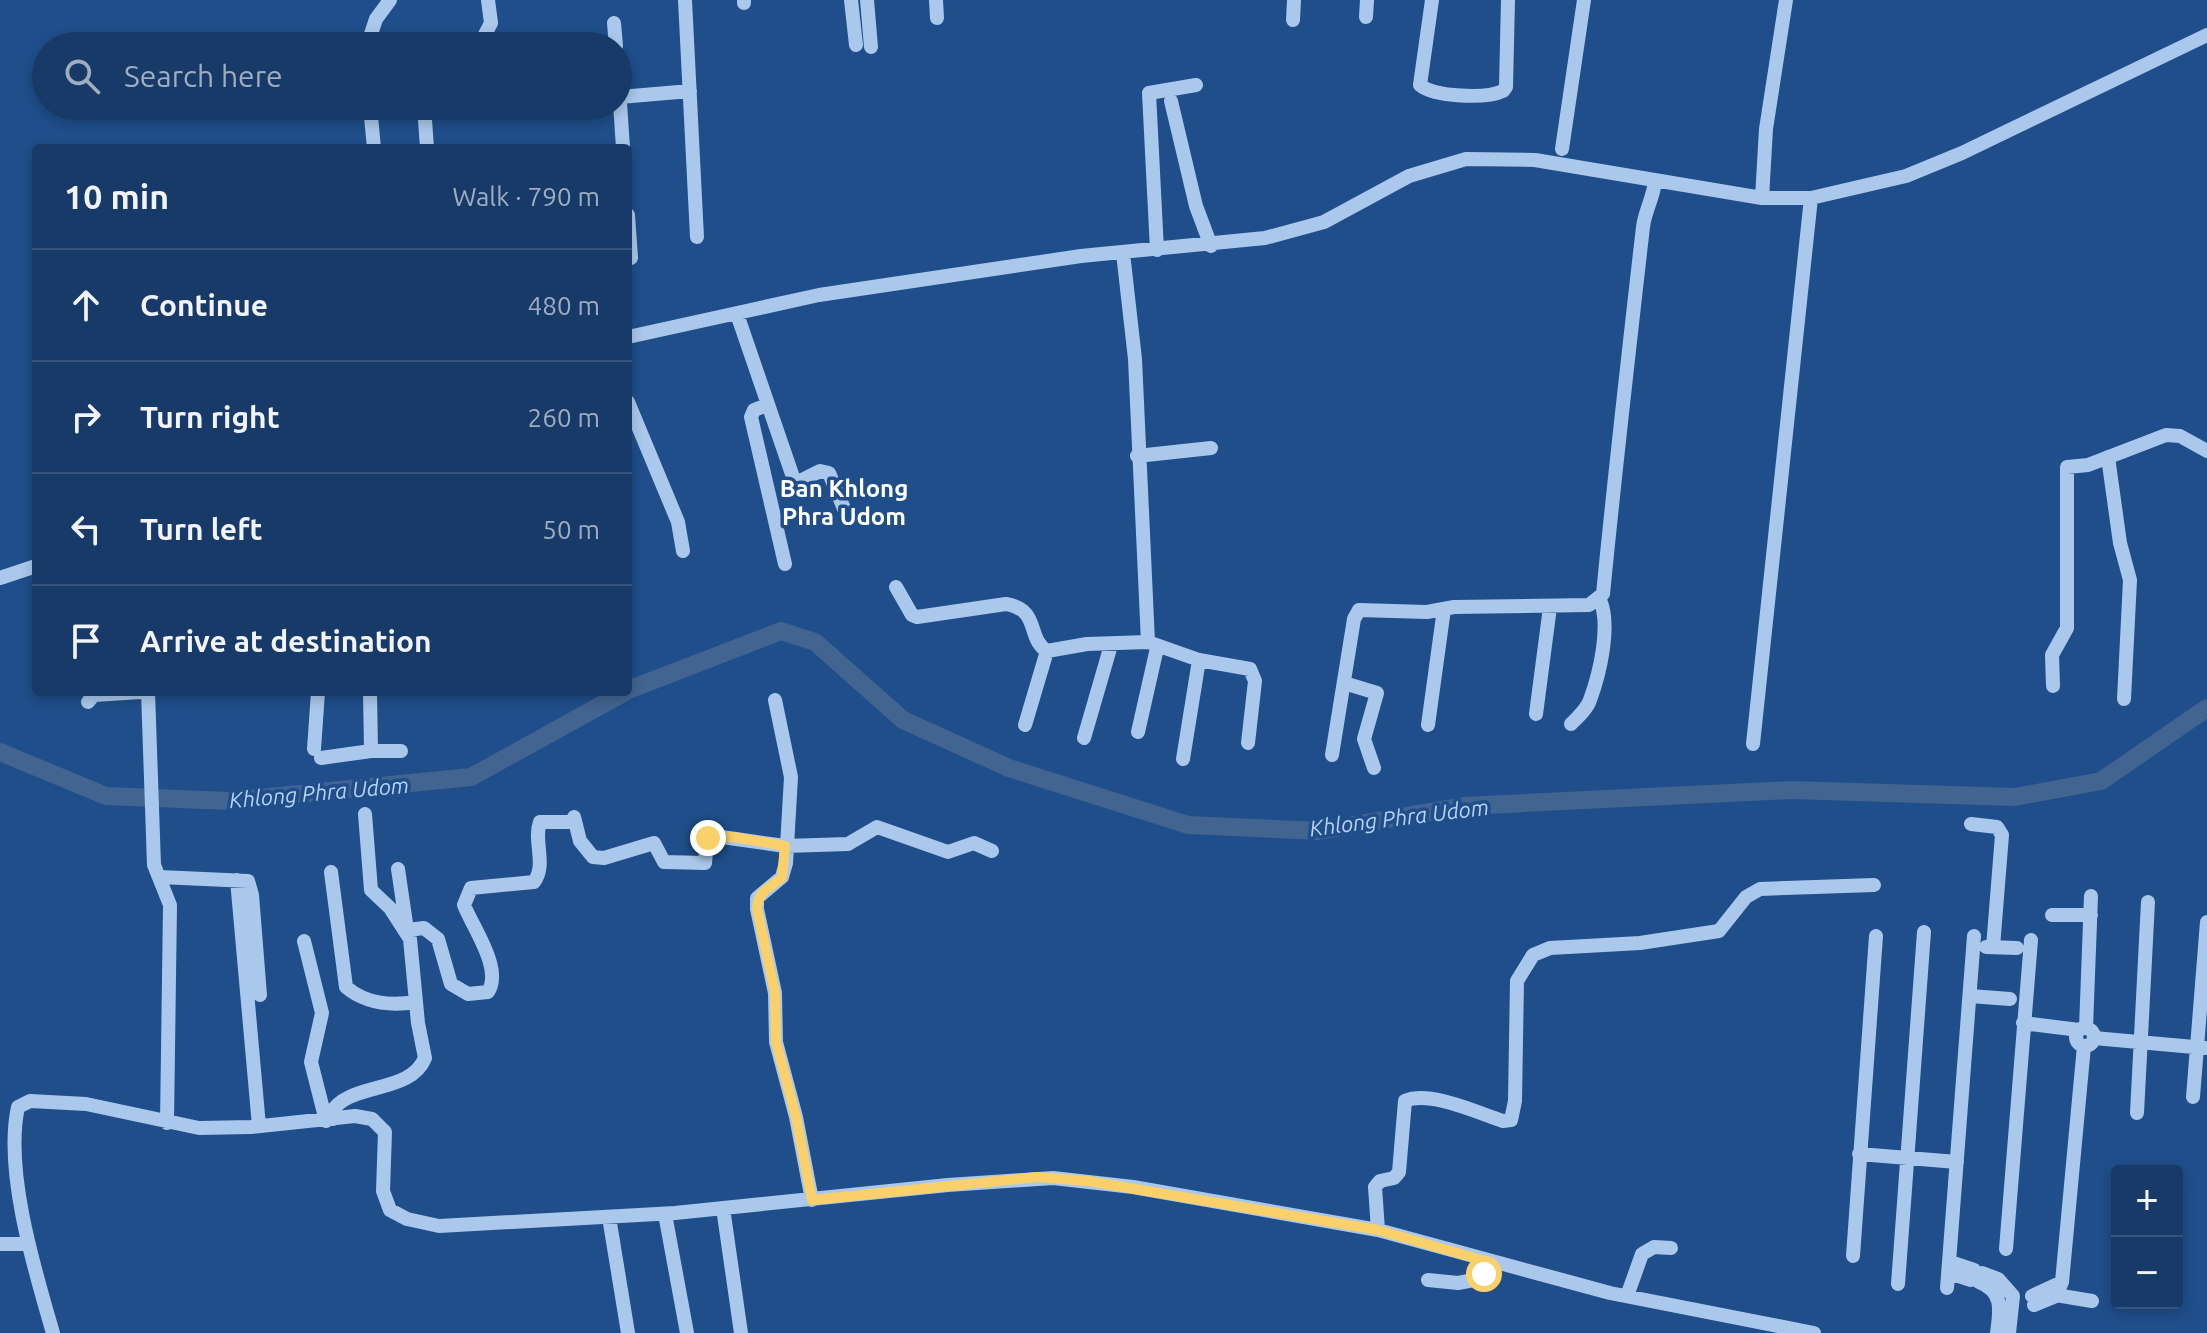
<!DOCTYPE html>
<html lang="en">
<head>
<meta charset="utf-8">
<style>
  :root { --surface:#173a68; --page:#244571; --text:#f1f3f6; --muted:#9eadc0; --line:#36547c }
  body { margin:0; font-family:Ubuntu,sans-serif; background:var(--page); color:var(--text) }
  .controls { position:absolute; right:24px; bottom:24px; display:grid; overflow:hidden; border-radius:8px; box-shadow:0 4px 12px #0003 }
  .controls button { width:72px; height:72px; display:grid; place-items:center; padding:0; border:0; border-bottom:2px solid var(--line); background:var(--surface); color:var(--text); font:40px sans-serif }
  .stop { position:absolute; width:24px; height:24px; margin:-18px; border:6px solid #fad06a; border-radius:50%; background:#fff }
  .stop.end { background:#fad06a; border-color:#fff; box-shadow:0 2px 8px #0008 }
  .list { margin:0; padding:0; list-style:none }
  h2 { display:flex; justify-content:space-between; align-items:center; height:104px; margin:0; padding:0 32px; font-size:34px }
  h2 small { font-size:26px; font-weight:400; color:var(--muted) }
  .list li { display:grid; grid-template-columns:52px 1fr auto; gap:24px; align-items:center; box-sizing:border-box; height:112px; padding:0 32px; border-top:2px solid var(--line) }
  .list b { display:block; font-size:30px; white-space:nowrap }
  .list em { font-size:26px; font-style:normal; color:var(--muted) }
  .icon { flex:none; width:44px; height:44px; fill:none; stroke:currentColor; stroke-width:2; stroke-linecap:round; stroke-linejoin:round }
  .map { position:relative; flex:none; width:2207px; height:1333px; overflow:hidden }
  .search { position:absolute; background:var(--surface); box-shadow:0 4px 12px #0003; left:32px; top:32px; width:600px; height:88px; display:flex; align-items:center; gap:20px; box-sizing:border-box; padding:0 28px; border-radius:44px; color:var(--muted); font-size:30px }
  .panel { position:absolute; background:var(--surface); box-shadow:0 4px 12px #0003; left:32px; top:144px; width:600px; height:552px; border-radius:8px }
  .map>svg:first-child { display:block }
</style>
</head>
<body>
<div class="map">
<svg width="2207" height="1333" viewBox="0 0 2207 1333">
  <rect width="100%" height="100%" fill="#1f4e8a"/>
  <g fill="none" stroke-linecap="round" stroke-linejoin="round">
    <path stroke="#426490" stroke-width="18" d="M628 690 781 631 815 642 903 720 1009 768 1188 825 1319 831 1464 806 1791 790 2015 797 2101 781 2207 708
      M0 752 106 796 229 801 471 777 625 692"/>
    <path stroke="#aac8eb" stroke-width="14" d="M685 0 697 237
      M744 0V3
      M851 0 856 45
      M867 0 871 47
      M936 0 937 18
      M1432 0 1420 85C1434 97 1486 99 1503 91L1506 87 1508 0
      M1366 17 1367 0
      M1293 20 1294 0
      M614 23 616 46
      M367 46 376 19 390 0
      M479 46 491 23 488 0
      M618 73 623 148
      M620 97 690 91
      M1171 101 1196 206 1211 246
      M370 106 374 148
      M424 106 427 148
      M1562 149 1584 0
      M1762 198 1766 129 1786 0
      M628 215 631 258
      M1157 250 1149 93 1196 85
      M1123 253 1135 359 1148 642
      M737 314 794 480 798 482 820 471 829 473 845 511
      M628 337 819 295 1081 256 1265 238 1324 222 1409 176 1466 159 1535 160 1762 198H1811L1906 176 1962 153 2207 35
      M628 402 678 522 683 551
      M767 405 754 410 751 417 785 564
      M1137 456 1211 448
      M2108 457 2120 543 2130 580 2124 699
      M0 578 36 566
      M896 587 912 615 917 617 1006 604C1041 610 1026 638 1047 651L1087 644 1148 642 1199 660 1250 669 1255 681 1248 743
      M1344 683 1377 693 1364 739 1374 768
      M2053 686 2052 655 2067 628V467L2088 465 2166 435 2180 436 2207 451
      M148 692 154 865 170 905 167 1123
      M370 692 371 751H401
      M775 700 791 777 786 863 782 877 757 898V909L775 993 776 1042 796 1117 812 1200
      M88 702 94 695 141 692
      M1536 714 1550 607
      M1571 724C1578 717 1587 709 1590 700 1600 673 1611 625 1600 600
      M1025 725 1047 651
      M1428 725 1444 609
      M1138 732 1157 648
      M1084 738 1111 645
      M1753 744 1811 198
      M314 749 318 692
      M1332 755 1354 619 1359 610 1427 612 1454 607 1589 605 1603 594C1615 471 1629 349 1643 227 1645 210 1654 197 1655 180
      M321 758 371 751
      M1183 759 1199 660
      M574 817 580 841 593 857 604 858 654 843 664 862 705 863 707 841 715 836 785 846 848 844 877 827 948 852 974 843 992 851
      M1971 824 1997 827 2002 835 1993 947
      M398 869 407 930 424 928 438 939 451 984 468 994 488 992C503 969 473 928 464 905L471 888 534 882C547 865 533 841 540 822H567
      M331 872 346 987C366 1004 390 1006 416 1002
      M160 877 248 881 252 895 260 995
      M237 880 259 1126
      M2052 915H2091
      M304 941 322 1013 311 1062 326 1121
      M1986 947 2017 948
      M1970 996 2010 999
      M2023 1023 2079 1030
      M2076 1037a9 9 0 1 1 18 0a9 9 0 1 1-18 0Z
      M2086 1028 2091 896
      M2094 1038 2205 1048
      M2193 1097 2207 922
      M2137 1113 2148 902
      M333 1119 330 1114C348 1081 410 1095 425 1058L418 1023 410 939 390 908 371 890 365 814
      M1859 1154 1957 1162
      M723 1208 741 1333
      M665 1214 687 1333
      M609 1217 628 1333
      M1378 1230 1375 1187 1380 1181 1394 1178 1399 1172 1405 1101C1430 1090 1478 1113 1503 1121L1511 1120 1515 1101 1517 981 1533 955 1550 948 1640 943 1719 931 1746 897 1760 889 1874 885
      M0 1244H26
      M2006 1249 2031 940
      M1853 1256 1876 936
      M1950 1262 1974 1270
      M1949 1273 1971 1280
      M1982 1273 1998 1279 2013 1296 2009 1333
      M1428 1280 1458 1283 1479 1279 1492 1263
      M1979 1282C2004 1292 2000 1310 1997 1333
      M2062 1282 2084 1046
      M1898 1284 1924 932
      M1947 1288 1974 936
      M2050 1294 2092 1301
      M1627 1296 1642 1254 1654 1247 1671 1248
      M2032 1296 2062 1282 2056 1296 2034 1305
      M53 1333C35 1271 4 1171 18 1107L30 1101 86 1104 199 1128 251 1127 355 1116 372 1119 385 1132 383 1191 390 1210 407 1219 439 1226 675 1213 948 1185 1053 1178 1133 1187 1378 1230 1610 1293 1814 1333"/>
  </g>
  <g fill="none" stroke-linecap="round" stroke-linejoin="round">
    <path stroke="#fad06a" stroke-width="10" d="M708 838 734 837 785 846 782 877C770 889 758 889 757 909L775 993 776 1042 796 1117 812 1200 1037 1177 1088 1181 1378 1230 1492 1263 1484 1274"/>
  </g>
  <g text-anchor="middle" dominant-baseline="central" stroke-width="7" stroke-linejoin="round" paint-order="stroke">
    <g font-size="22" font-style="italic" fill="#b6d2f3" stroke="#1f4e8a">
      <text transform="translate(319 792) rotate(-5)">Khlong Phra Udom</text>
      <text transform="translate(1399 817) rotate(-7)">Khlong Phra Udom</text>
    </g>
    <g font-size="24" font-weight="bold" fill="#fff" stroke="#1f4e8a">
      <text x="844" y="488">Ban Khlong<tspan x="844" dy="28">Phra Udom</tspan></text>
    </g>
  </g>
</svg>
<div class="controls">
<button>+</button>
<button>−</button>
</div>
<div class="stop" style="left:1484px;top:1274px"></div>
<div class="stop end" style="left:708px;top:838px"></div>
<div class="search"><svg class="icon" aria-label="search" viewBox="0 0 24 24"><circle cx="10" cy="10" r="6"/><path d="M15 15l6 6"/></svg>Search here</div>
<section class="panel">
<h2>10 min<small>Walk · 790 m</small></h2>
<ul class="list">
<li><svg class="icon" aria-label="ahead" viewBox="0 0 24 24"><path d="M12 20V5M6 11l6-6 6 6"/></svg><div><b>Continue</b></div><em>480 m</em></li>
<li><svg class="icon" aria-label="right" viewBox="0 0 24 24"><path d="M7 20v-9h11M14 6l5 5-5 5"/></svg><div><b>Turn right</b></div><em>260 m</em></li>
<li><svg class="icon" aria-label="left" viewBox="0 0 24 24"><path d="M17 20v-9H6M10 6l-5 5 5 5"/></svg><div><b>Turn left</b></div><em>50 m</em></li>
<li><svg class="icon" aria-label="arrive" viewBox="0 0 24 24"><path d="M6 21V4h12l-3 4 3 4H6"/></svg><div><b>Arrive at destination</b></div></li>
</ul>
</section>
</div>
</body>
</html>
